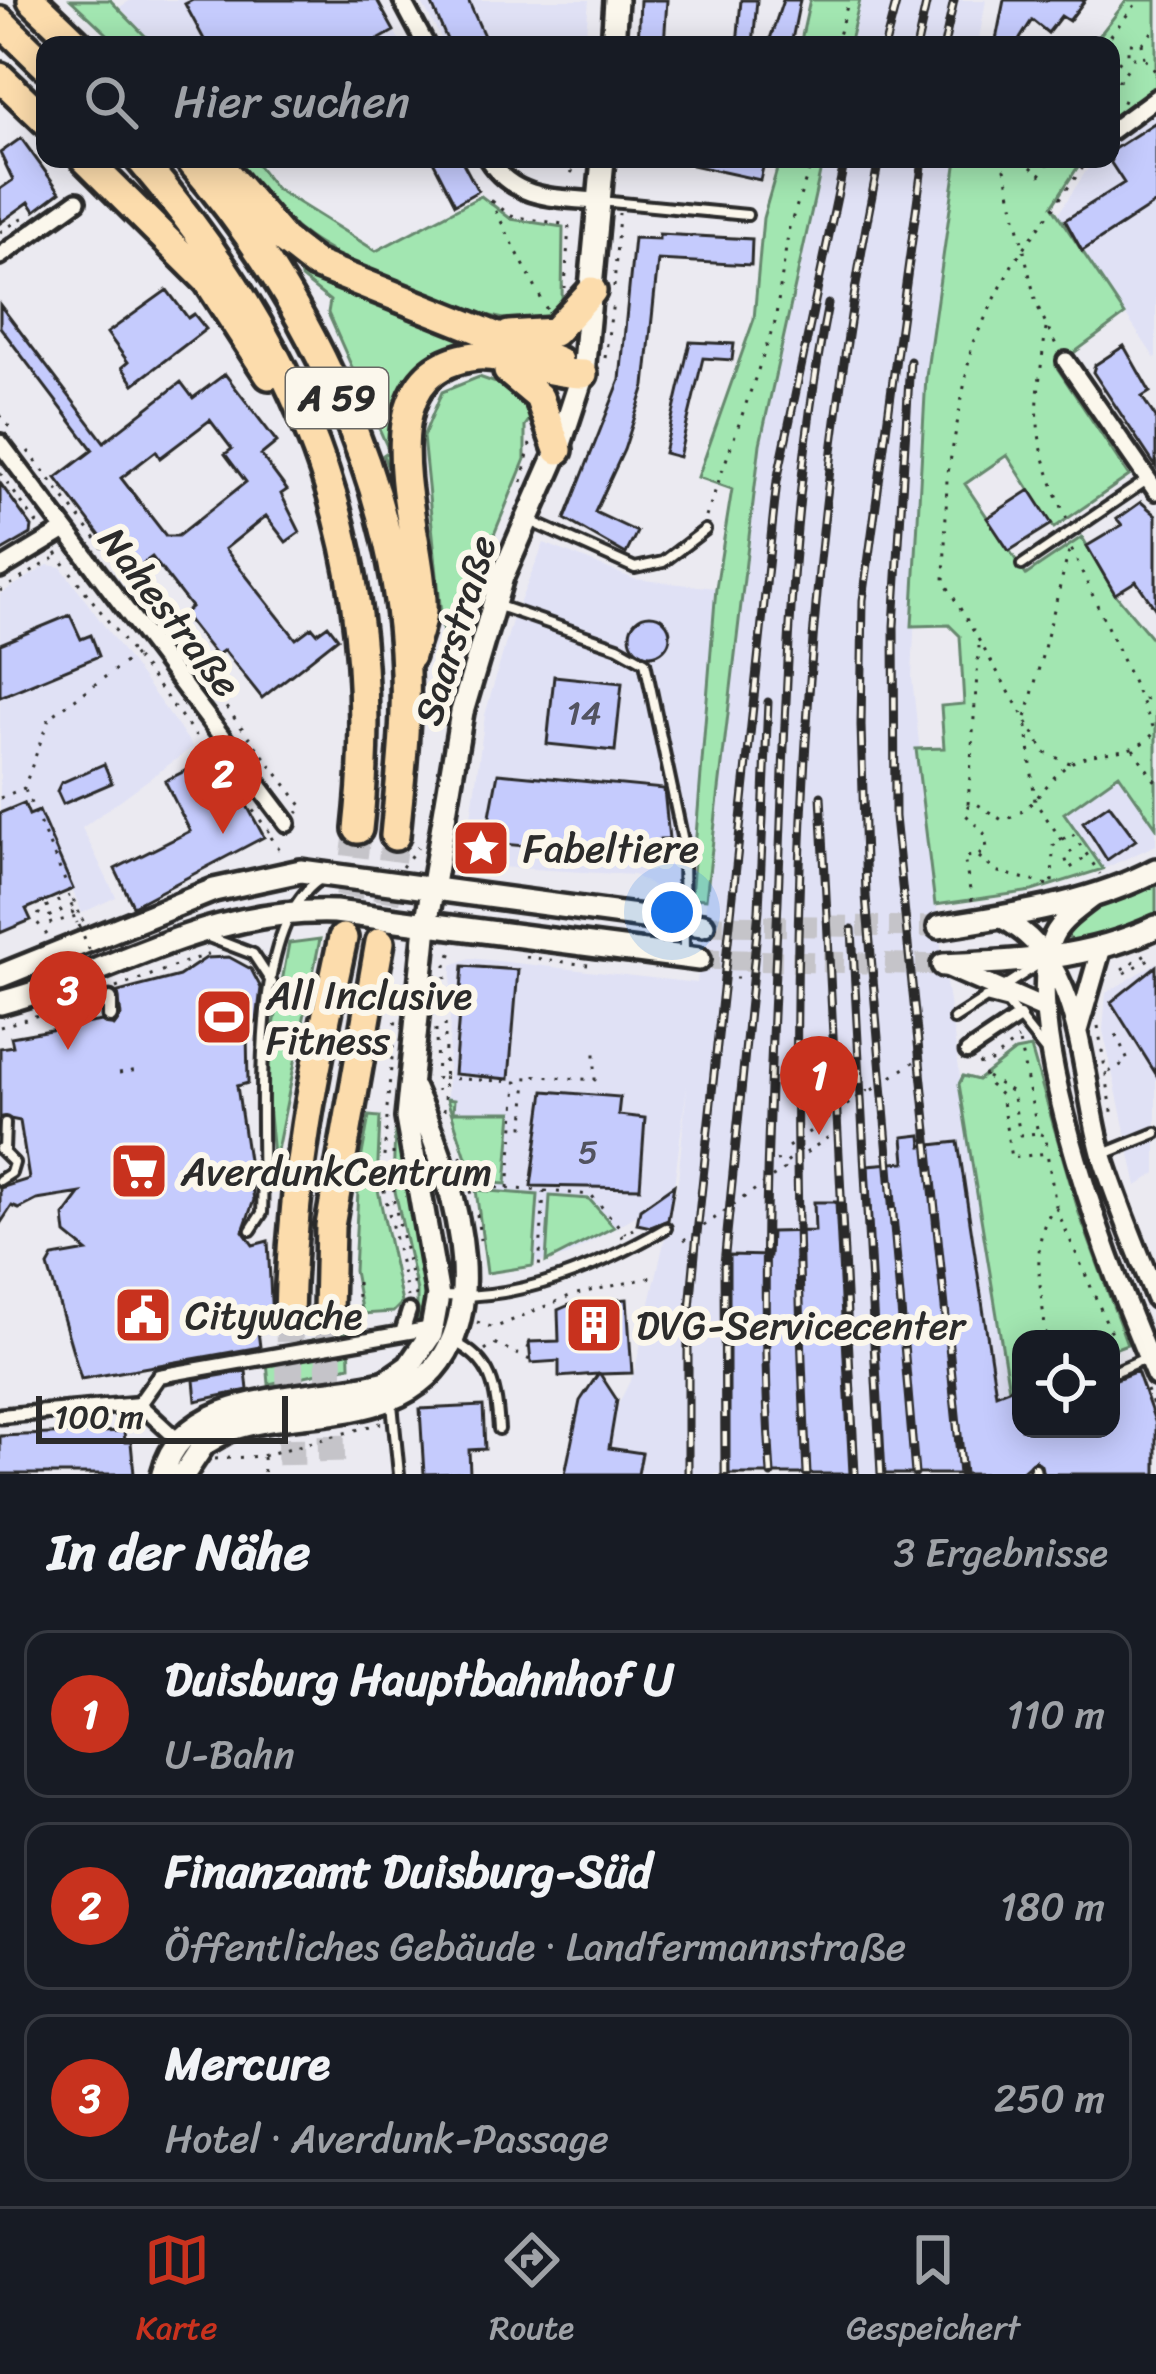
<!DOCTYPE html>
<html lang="de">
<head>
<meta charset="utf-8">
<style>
  :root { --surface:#171b24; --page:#242831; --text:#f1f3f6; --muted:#9ea1a6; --line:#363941; --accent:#c8321e }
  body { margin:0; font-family:Sriracha,sans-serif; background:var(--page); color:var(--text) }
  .controls { position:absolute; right:36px; bottom:36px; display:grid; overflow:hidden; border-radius:24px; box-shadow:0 6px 30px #0003 }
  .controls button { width:108px; height:108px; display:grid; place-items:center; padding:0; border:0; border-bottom:3px solid var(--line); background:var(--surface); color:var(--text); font:60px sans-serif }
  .scale { position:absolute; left:36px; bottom:30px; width:252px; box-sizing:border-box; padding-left:12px; border:6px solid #2b2b2b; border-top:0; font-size:33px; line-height:42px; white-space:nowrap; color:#2b2b2b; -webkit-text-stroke:9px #fbf7ec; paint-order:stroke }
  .you { position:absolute; left:672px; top:912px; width:42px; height:42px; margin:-30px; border:9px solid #fff; border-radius:50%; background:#1a73e8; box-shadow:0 0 0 18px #1a73e833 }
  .badge { display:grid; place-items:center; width:78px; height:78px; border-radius:50%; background:var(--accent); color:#fff; font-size:39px; font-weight:700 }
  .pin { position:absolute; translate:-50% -99px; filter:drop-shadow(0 3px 6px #0008) }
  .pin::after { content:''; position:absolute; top:63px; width:42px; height:36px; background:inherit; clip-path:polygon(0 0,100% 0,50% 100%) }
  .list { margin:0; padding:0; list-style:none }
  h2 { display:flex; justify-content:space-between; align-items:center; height:156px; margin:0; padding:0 48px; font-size:51px }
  h2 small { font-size:39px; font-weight:400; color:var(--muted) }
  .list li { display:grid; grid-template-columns:78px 1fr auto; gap:36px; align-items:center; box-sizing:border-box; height:168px; margin:0 24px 24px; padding:0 24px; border:3px solid var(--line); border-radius:24px }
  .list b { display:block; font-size:45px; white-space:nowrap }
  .list p { margin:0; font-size:39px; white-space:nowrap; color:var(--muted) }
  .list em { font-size:39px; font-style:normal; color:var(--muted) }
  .icon { flex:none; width:66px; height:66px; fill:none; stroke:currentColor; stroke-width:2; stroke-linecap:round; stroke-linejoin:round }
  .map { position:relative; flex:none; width:1156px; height:1474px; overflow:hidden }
  .search { position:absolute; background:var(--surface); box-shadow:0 6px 30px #0003; left:36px; right:36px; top:36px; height:132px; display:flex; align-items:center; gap:30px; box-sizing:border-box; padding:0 42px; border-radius:24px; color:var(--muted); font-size:45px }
  .sheet { height:732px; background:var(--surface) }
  nav { display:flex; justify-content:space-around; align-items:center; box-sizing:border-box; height:168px; border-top:3px solid var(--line); background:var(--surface); font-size:33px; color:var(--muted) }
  nav a { display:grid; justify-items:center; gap:6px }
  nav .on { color:var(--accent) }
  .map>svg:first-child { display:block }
</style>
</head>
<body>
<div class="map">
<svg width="1156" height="1474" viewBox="0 0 1156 1474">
  <rect width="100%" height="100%" fill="#ebeaf1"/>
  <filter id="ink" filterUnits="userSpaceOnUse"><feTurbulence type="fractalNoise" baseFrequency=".00833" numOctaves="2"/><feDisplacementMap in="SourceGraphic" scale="24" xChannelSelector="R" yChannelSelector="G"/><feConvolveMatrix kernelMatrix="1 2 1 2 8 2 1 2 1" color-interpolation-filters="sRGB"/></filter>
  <g filter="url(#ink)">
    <path fill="#e0e1f5" d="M131 0H377L402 45H154L120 7Z
      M420 0H589L585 45H445Z
      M860 0H986L978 45H849Z
      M1156 114V360L1058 214 1094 159H1111V143Z
      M823 159H957L920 502 912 678 942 956 1020 1474H603L618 1405 634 1373 678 1181 687 1086 674 1185 639 1214 567 1256 487 1273 482 1216 447 1099 452 965 470 958 697 983 760 444Z
      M544 543 634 579 716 588 691 898 669 896 634 875 499 867 473 858 467 847 485 715 512 621Z
      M48 565 61 567 193 747 82 828 116 897 82 913 72 889 27 909 31 920 0 933V594Z
      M1120 774 1156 827V845L1103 869 1063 813Z
      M1156 963V1173L1137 1186 1103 1030 1106 993Z"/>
    <path fill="#a2e6b1" stroke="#66886e" stroke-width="3" d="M71 0H110L154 45H119Z
      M810 0H860L849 45H800Z
      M1127 0H1156V86L1111 120V45H1092Z
      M229 159H253L275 188 376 251 481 196 511 219 563 227 562 301 542 322C490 328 352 268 308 237 278 216 254 187 229 159Z
      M780 159H823L760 444 706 899 691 898 716 588 732 489 698 477 754 319 763 218Z
      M957 159H1083L1052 206 1125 315 1056 366 1129 476 1054 528 1007 455 965 484 1026 575 1082 537 1115 594 1156 643V827L1119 774 1064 813 1103 869 1032 891 935 905 916 749 944 748 941 706 964 704 960 636 949 625 912 626 926 377Z
      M298 264 380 305 515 351C415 370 380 362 393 482L383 455 389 451 328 313 330 301 301 278Z
      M479 377 516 390 532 416 525 426V459L468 598 436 713 443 634 423 437 442 392Z
      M1156 884V917L1077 947 1065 932 1088 912Z
      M320 939 274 1165 265 1075 289 943Z
      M1031 1048 1079 1213 1127 1344 1111 1350V1339H1021V1384L1009 1389 959 1084 963 1076 978 1080 1015 1051Z
      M447 1099 454 1100 453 1112H512L506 1184 474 1182Z
      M369 1116 380 1117 377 1185 402 1303 393 1312 362 1314 354 1271 359 1171Z
      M395 1131C405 1158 438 1304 417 1320V1291L393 1182Z
      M476 1190 538 1195 533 1266 487 1273Z
      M550 1196 589 1199 614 1227 546 1262Z
      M349 1332 350 1366 269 1384 266 1350Z"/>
    <path fill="#c5cbfd" stroke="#2b2b2b" stroke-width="3" fill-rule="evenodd" d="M193 0H377L394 31 369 45H207L185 4Z
      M430 0H468L488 45 448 42Z
      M640 0H667L664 45H638Z
      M741 0H757L753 45H737Z
      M783 0H800L791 45H768Z
      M1004 0H1085L1069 21 1061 16 1048 33 1032 20 1016 45H995Z
      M1156 122V203L1082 251 1065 220 1124 183 1111 163V151Z
      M21 138 60 192 35 211 29 202 0 223V189L13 180 0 153Z
      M432 159H461L478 191 455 204Z
      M692 159H765L760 180 692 165Z
      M659 234 752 239 751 265 658 260 645 386 624 450 595 512 637 532 626 554 565 519 620 380 634 238 659 239Z
      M167 290 188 318 194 314 206 329 134 384 122 367 128 362 107 333Z
      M0 305 104 442 181 382 193 398 225 374 277 442 261 455 287 490 281 494 300 532 286 542 266 516 225 549 296 639 312 627 317 633 328 625 338 638 262 698 224 650 216 656 183 614 191 607 152 557 141 565 123 566 56 478 93 450 0 327ZM210 420 232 449 225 454 246 482 178 536H166L121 478 156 451 160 458Z
      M690 342 734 344 732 360 703 358 679 457 664 453Z
      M1124 346 1150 392 1142 397 1156 418V467L1093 372 1095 365Z
      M0 483 32 527 31 534 0 552Z
      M1030 490 1052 524 1009 551 987 518Z
      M1141 502 1156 515V610L1136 581 1115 594 1087 546 1122 525 1117 519Z
      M630 635a20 20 0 1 1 40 0a20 20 0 1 1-40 0Z
      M70 615 81 639 91 635 99 656 0 697V644Z
      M554 676 622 683 615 751 547 744Z
      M201 763 227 812 245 802 264 837 133 906 115 869 190 831 165 781Z
      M104 764 112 783 63 804 57 791 61 783Z
      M498 773 664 789 669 839H660L658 858 492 843 494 827 488 826Z
      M24 803 29 815 39 811 73 889 26 909 31 920 0 933V813Z
      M1109 804 1136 840 1107 860 1083 822Z
      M229 957 251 969 261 988 257 1021 247 1032 248 1083 237 1086 254 1200 243 1231 253 1245 268 1241 272 1320 267 1321 268 1329 258 1331 260 1347 81 1379 48 1266 53 1257 87 1251 66 1234 64 1216 81 1193 37 1200 19 1209 12 1206 0 1224V1188L29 1179 20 1121 0 1117V1048L13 1046 11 1037 101 1021 114 1026 121 1016 118 992 179 976 206 958Z
      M463 966 518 970 509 1079 454 1074Z
      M1156 966V1074L1111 1002Z
      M544 1091 620 1097 618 1115 645 1118 640 1188 531 1186Z
      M921 1135 922 1146 958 1142 996 1394 1021 1384V1429H1111V1381L1137 1371 1156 1424V1474H1044L1035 1460 1019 1474H885L868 1165 905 1162 903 1137Z
      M674 1185 668 1220 651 1227 637 1224 640 1209Z
      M814 1202H836L850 1474H729V1255L770 1256 771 1232 815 1231Z
      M627 1299 632 1373 600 1374 617 1400 609 1448 642 1453 638 1474H565L580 1401 598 1374 559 1377V1361L531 1363 529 1342 559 1341 558 1310 574 1303Z
      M246 1371 248 1390 196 1401 194 1380Z
      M483 1406 485 1449 469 1450 470 1473 424 1474 420 1409Z
      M124 1431 125 1442H131L134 1474H0V1436Z"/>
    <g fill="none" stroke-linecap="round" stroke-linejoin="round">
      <path stroke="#c5c4c9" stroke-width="21" stroke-dasharray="21 10" stroke-linecap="butt" d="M703 925 939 927
        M699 959 943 965"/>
      <path stroke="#c5c4c9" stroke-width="27" stroke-dasharray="27 14" stroke-linecap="butt" d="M343 938 358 829
        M380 942 395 836
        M328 1312 332 1474
        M289 1315 291 1474"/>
      <defs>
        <path id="service" d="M600 201 747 215
          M528 520 635 568 663 562 705 530
          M1022 565 1147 480
          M496 605 618 647 645 662 683 841 684 957
          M206 936 253 954 272 983
          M985 998 1008 1004 1044 1049
          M954 1019 1036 966
          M0 1149 14 1163 11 1173 0 1180
          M4 1150 5 1123
          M1104 1154 1156 1133
          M251 1230 262 1213C266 1132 244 932 319 880
          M439 1296C521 1300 597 1268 666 1228
          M454 1342C493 1361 496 1388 499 1429
          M1111 1373 1148 1357
          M392 1404 399 1474
          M1035 1468 1036 1474"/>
        <path id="pedestrian" d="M110 999V1016
          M967 1052 1019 1017
          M402 1333 409 1311
          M139 1404 178 1440
          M0 1416 139 1404 159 1376 432 1328"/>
        <path id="minor" d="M402 0 426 45
          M1111 131 1156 98
          M488 159C514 200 555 198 599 201
          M0 256 77 201
          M1066 361 1156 491
          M0 443 287 823
          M0 569 65 530"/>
        <path id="tertiary" d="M1095 896C1079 909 1057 922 1051 942 1020 1039 1115 1281 1156 1376
          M1001 918C1087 961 1079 1078 1103 1158 1118 1205 1138 1252 1156 1298
          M943 965 1042 1008
          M1078 1029 1101 949"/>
        <path id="secondary" d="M613 45 616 0
          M939 927C1012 915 1090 905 1156 870
          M943 965C1018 962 1087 959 1156 927
          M0 976 214 890 301 871 703 925
          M0 1003C120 971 206 908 335 912L699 959
          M163 1474C184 1387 317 1402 386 1382L409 1366 431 1334 438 1296 407 1118 426 926 462 712 502 577 558 450 583 374 603 159
          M184 1474 204 1444 228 1430C280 1412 339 1419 390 1399 513 1351 453 1177 413 1089"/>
        <path id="motorway" d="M32 0 79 45
          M0 21 45 65
          M0 77 45 120
          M85 159 208 281 269 375
          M140 159C311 360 387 565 358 829
          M189 159C308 297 400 487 405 672 407 726 400 782 395 836
          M214 159 284 240 315 264 558 361
          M509 335 554 332 592 291
          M508 371 539 397 558 450
          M410 656C414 642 421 626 422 611 425 537 354 370 476 356 505 353 545 374 583 374
          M328 1312 330 1226 380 942
          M289 1315C292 1177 314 1071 343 938"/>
      </defs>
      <use href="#service" stroke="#2b2b2b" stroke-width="16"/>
      <use href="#pedestrian" stroke="#2b2b2b" stroke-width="21"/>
      <use href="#minor" stroke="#2b2b2b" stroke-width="24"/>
      <use href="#tertiary" stroke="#2b2b2b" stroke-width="27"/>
      <use href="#secondary" stroke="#2b2b2b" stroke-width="30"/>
      <use href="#motorway" stroke="#2b2b2b" stroke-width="36"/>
      <path stroke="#2b2b2b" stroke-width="3" stroke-dasharray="3 9" stroke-linecap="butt" d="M1142 43 1144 58H1128V43H1142L1156 28
        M835 45 849 0
        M1103 45 1139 0
        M1145 59 1156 72
        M1111 72 1124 55
        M1111 91 1131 64
        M1111 96 1125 102
        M1013 159 1005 169 1036 303 1058 349
        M1022 159 1040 175 1051 159
        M571 173 578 163
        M490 200 547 310
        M492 201 511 216 569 225 565 288
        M0 232 29 214
        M614 287 619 213
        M1046 329C1034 419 1030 434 1067 519
        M605 358 613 302
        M0 415 11 429
        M28 451 303 807 297 813
        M0 473 38 525
        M522 482 531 439
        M706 517 775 322 789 228 813 159
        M56 553 271 834
        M0 591 55 558
        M1144 700 1156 693
        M1133 749 1156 782
        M1070 763 1045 753 944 581 947 478 972 344 1013 263 1089 159
        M25 790 80 915
        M0 798 24 788 49 718 135 655
        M968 804 979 646
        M271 837 282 854
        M1062 840 1035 802 1026 718 1069 551
        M461 842 479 873
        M1072 851 1065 857 1069 869 1085 858
        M979 857 995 871 1052 886 1053 846 1072 833 1100 874
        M402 867 418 847
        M972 901 964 857 978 856 987 848 984 833 965 814 968 806 977 804 1002 820C1034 813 1043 783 1068 765 1093 746 1136 760 1155 731L1071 548
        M73 905 48 917V924L80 915 84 923
        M47 935 36 921 41 909 69 896
        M526 957 588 965
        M1122 969 1149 952
        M1125 973 1156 955
        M735 978H740
        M116 988 213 952
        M1098 1026 1113 1117
        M0 1027 96 997
        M436 1029 437 1091
        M979 1063 989 1085 1001 1095 1011 1158 1047 1153 1056 1206C1026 1237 1044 1300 1046 1339
        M979 1064 986 1066 1018 1039
        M1109 1072 1128 1061 1116 1034
        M119 1073 138 1070
        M987 1077 1012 1092 1020 1135 1038 1133 1018 1037
        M443 1078 517 1082 514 1125
        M872 1090 914 1062
        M387 1108 398 998
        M444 1111 446 966 453 949
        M837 1114 845 1120
        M387 1118 382 1182 408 1297
        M1040 1134 1046 1136 1047 1150
        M788 1147 871 1088
        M393 1152 394 1202 416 1296
        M461 1156 473 1198
        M776 1161 786 1159 790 1164 830 1136
        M472 1186 544 1191 539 1271
        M508 1188 514 1125 524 1126 527 1075 595 1080V1052
        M545 1191 591 1195 626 1234
        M1056 1208 1113 1337 1106 1339
        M477 1214 480 1240
        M621 1237 633 1229
        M684 1240 784 1169 781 1165
        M357 1282 359 1313
        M477 1322 494 1328 572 1295 657 1276
        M529 1346 526 1353 529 1350
        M485 1350 494 1343 530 1360
        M1147 1390 1156 1413
        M263 1457 264 1474
        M215 1459 262 1456 381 1423"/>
      <use href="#service" stroke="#fbf7ec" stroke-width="8"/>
      <use href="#pedestrian" stroke="#fbf7ec" stroke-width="12"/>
      <use href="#minor" stroke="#fbf7ec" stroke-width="15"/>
      <use href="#tertiary" stroke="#fbf7ec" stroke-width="18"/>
      <use href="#secondary" stroke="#fbf7ec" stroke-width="21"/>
      <use href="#motorway" stroke="#fcdcac" stroke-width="27"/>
      <defs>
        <path id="rail" d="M885 45 897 0
          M917 45 927 0
          M944 45 954 0
          M910 361 894 626 895 817 962 1474
          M821 796 855 1474
          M852 929 881 1474
          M688 1474V1330L696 1243 777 481 845 159
          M725 1474 724 1264 759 910 768 702
          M771 1474C758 1283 770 1092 778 901 786 702 789 500 828 304
          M807 1474C785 1035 792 591 879 159
          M915 1474 866 896 861 725 863 600 923 159"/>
      </defs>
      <use href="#rail" stroke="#2b2b2b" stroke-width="9"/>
      <use href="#rail" stroke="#fbf7ec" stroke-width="4.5" stroke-dasharray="14" stroke-linecap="butt"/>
      <path stroke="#2b2b2b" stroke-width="3" stroke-dasharray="3 9" stroke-linecap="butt" d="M72 911 77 923
        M79 925 110 999"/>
    </g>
  </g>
  <defs>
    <symbol id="sight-square" viewBox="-11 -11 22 22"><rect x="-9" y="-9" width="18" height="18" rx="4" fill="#c8321e" stroke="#fbf7ec"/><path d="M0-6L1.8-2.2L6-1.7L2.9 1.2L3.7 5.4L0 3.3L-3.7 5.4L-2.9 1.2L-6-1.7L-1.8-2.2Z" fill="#fff"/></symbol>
    <symbol id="stadium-square" viewBox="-11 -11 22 22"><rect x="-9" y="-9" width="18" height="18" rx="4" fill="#c8321e" stroke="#fbf7ec"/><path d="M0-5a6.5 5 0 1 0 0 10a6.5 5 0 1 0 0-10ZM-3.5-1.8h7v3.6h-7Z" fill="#fff"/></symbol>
    <symbol id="supermarket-square" viewBox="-11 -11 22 22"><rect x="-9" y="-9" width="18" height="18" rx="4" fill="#c8321e" stroke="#fbf7ec"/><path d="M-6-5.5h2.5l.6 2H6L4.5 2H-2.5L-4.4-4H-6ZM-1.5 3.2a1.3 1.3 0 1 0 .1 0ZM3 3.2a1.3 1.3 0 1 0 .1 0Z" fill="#fff"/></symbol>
    <symbol id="civic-square" viewBox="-11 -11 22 22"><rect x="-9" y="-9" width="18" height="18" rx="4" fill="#c8321e" stroke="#fbf7ec"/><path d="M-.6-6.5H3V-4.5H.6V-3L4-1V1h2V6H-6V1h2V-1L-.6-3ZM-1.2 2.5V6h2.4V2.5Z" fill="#fff"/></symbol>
    <symbol id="building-square" viewBox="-11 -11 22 22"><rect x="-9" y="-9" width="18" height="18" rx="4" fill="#c8321e" stroke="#fbf7ec"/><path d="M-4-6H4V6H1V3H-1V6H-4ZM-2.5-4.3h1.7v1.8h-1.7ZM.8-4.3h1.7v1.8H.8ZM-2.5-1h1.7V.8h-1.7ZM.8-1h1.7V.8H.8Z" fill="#fff"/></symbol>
  </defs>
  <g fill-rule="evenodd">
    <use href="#sight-square" x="448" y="815" width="66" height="66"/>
    <use href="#stadium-square" x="191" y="984" width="66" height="66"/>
    <use href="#supermarket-square" x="106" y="1138" width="66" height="66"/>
    <use href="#civic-square" x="110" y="1282" width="66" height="66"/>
    <use href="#building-square" x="561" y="1292" width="66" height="66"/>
  </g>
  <g text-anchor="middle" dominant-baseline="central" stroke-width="12" stroke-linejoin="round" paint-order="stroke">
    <g font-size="33" fill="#525360">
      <text x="584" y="713">14</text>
      <text x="588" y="1152">5</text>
    </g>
    <rect fill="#fbf7ec" stroke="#696865" stroke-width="3" x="286" y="368" width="102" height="60" rx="9"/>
    <g font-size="36" font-weight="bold" fill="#2b2b2b">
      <text x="337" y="398">A 59</text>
    </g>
    <g font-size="39" fill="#2b2b2b" stroke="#fbf7ec">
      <text transform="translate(170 612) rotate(52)">Nahestraße</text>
      <text transform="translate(455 630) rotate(-73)">Saarstraße</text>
    </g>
    <g font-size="39" fill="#2b2b2b" stroke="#fbf7ec" text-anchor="start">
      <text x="523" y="848">Fabeltiere</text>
      <text x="266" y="995">All Inclusive<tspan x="266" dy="45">Fitness</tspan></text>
      <text x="181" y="1171">AverdunkCentrum</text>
      <text x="185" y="1315">Citywache</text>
      <text x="636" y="1325">DVG-Servicecenter</text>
    </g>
  </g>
</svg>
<div class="controls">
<button><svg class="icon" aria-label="locate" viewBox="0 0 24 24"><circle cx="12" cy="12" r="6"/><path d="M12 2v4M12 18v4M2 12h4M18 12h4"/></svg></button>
</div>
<div class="scale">100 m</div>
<div class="you"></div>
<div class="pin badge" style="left:819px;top:1135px">1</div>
<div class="pin badge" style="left:223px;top:834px">2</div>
<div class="pin badge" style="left:68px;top:1050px">3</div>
<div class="search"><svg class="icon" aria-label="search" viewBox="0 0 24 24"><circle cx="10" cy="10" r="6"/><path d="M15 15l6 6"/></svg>Hier suchen</div>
</div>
<section class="sheet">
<h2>In der Nähe<small>3 Ergebnisse</small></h2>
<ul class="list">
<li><span class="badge">1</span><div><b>Duisburg Hauptbahnhof U</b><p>U-Bahn</p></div><em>110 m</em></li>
<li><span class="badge">2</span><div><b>Finanzamt Duisburg-Süd</b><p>Öffentliches Gebäude · Landfermannstraße</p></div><em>180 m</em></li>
<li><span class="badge">3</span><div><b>Mercure</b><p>Hotel · Averdunk-Passage</p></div><em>250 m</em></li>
</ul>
</section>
<nav>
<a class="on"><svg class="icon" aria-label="map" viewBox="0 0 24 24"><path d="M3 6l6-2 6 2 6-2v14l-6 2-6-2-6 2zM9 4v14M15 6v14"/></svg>Karte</a>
<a><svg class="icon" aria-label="directions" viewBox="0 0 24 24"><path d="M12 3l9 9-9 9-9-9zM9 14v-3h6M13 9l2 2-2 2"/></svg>Route</a>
<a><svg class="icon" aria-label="saved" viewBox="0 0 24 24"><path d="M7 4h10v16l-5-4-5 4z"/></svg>Gespeichert</a>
</nav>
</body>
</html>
